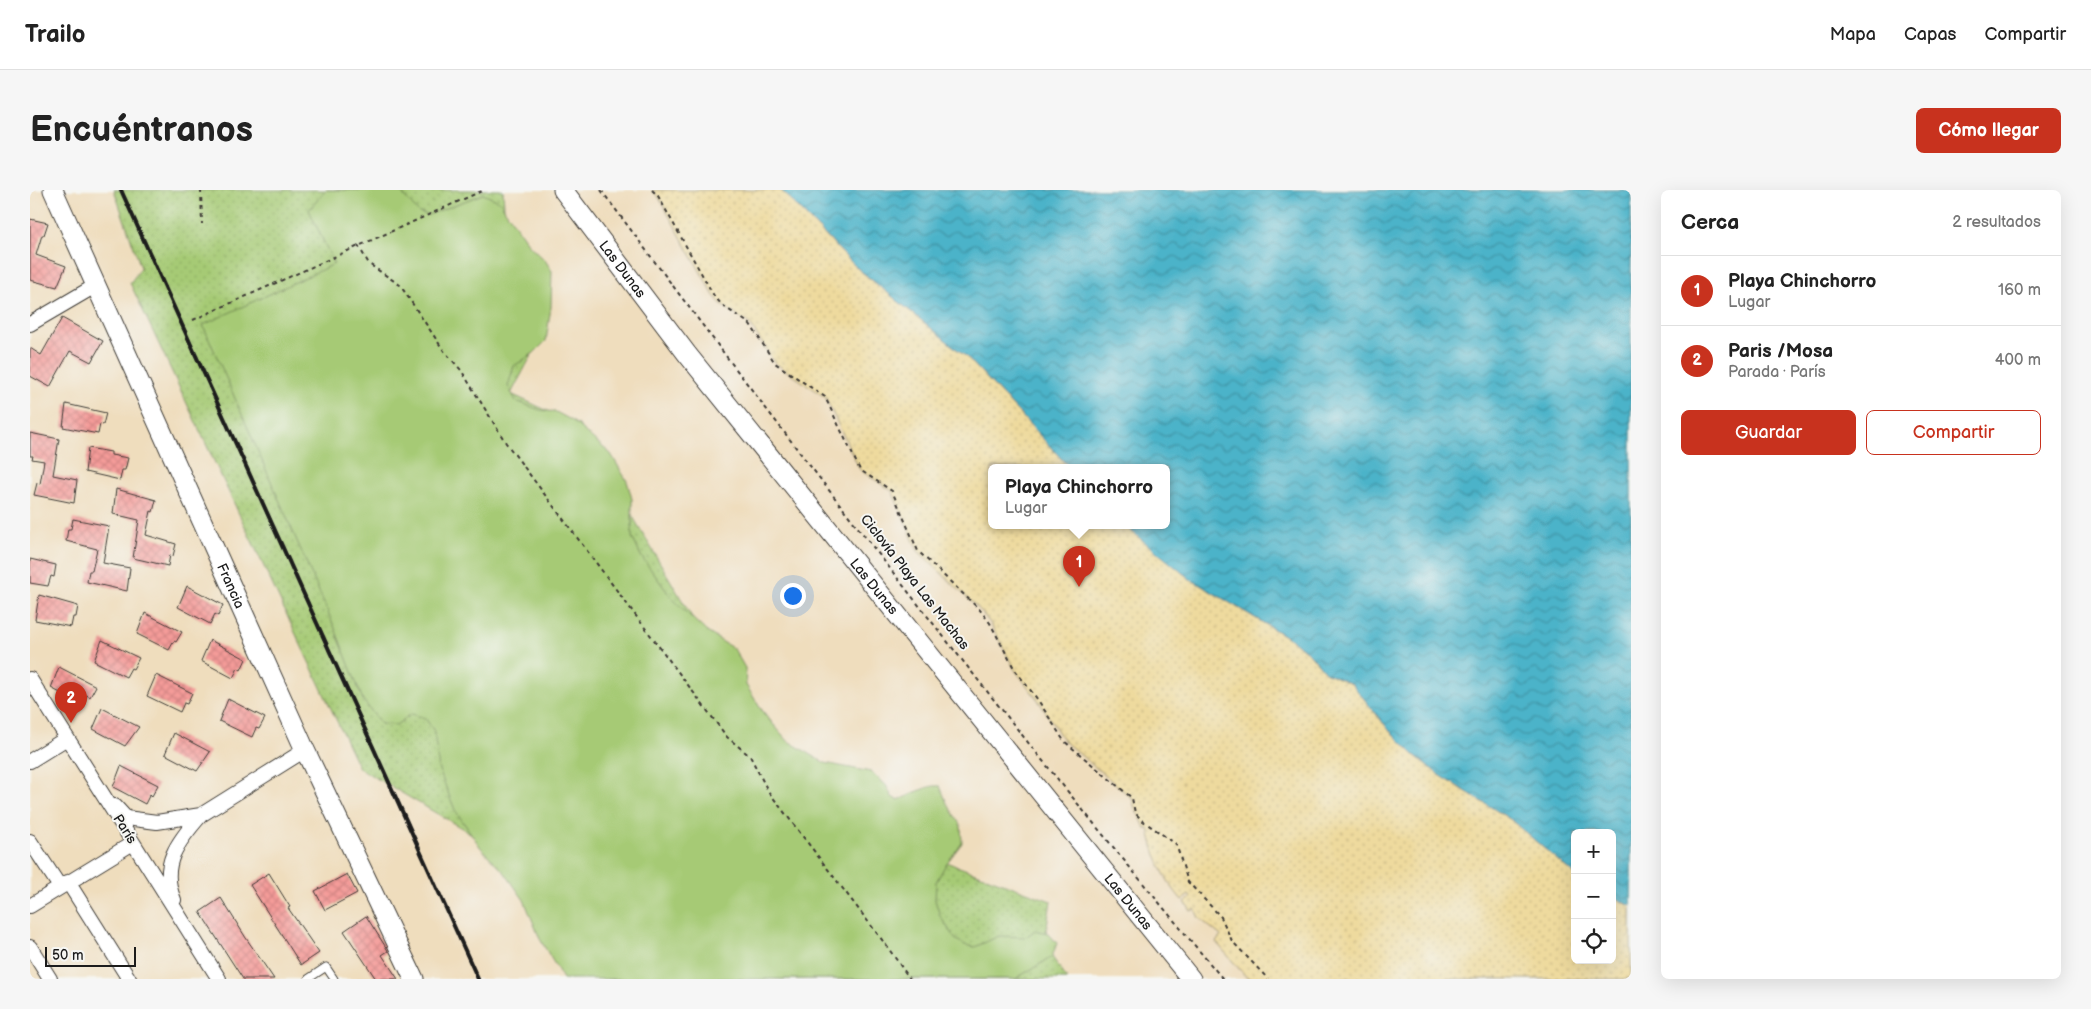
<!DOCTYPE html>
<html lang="es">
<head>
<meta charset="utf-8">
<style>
  :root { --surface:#fff; --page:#f6f6f6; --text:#222; --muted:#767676; --line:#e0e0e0; --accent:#c8321e }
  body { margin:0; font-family:"Balsamiq Sans",sans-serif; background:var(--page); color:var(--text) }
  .controls { position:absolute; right:15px; bottom:15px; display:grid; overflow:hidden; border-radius:8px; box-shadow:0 5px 20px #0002 }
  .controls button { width:45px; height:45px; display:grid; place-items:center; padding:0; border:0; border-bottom:1px solid var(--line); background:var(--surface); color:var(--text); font:25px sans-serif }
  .scale { position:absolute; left:15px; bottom:12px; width:91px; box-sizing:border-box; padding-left:5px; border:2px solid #1c1c1c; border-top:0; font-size:14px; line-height:18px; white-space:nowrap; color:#1c1c1c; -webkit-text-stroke:4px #f6f6f2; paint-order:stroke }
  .you { position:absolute; left:762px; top:405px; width:18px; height:18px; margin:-12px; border:4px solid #fff; border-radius:50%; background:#1a73e8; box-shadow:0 0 0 8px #1a73e833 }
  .badge { display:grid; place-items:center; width:32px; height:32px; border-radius:50%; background:var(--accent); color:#fff; font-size:16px; font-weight:700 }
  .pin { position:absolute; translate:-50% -41px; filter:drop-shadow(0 1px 2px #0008) }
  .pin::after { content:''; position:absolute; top:26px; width:18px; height:15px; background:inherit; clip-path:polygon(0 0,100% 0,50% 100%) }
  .popup { position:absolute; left:958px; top:274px; width:182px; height:65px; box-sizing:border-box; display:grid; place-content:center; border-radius:8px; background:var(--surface); filter:drop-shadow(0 1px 4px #0005); font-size:16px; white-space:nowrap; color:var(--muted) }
  .popup b { font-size:19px; color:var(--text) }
  .popup::after { content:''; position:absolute; left:50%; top:100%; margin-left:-10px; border:10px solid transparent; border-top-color:var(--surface) }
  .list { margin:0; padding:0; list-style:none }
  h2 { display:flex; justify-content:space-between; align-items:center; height:65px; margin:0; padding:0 20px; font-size:21px }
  h2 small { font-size:16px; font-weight:400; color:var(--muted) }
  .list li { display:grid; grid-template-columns:32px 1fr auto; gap:15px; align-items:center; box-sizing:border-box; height:70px; padding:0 20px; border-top:1px solid var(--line) }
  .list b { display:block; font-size:19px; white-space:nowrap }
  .list p { margin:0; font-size:16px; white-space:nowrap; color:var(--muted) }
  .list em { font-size:16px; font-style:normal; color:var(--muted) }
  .actions { display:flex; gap:10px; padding:15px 20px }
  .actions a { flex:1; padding:11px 0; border:1px solid var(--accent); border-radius:8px; text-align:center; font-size:18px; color:var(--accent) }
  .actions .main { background:var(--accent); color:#fff }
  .icon { flex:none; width:28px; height:28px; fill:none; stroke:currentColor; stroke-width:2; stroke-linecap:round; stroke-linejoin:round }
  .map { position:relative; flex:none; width:1601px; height:789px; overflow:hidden; border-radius:8px }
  header { display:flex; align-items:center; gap:30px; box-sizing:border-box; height:70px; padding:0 25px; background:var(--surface); border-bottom:1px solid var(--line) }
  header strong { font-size:24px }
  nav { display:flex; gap:28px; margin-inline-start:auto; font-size:18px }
  .intro { display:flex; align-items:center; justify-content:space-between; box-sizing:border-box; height:120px; padding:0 30px }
  h1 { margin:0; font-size:35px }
  .button { padding:12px 22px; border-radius:8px; background:var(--accent); color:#fff; font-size:18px; font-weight:700 }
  main { display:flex; gap:30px; padding:0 30px }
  aside { flex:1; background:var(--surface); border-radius:8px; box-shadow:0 5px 20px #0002 }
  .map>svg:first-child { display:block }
</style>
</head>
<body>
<header>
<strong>Trailo</strong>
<nav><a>Mapa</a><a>Capas</a><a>Compartir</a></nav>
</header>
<div class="intro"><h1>Encuéntranos</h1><a class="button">Cómo llegar</a></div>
<main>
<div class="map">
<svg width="1601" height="789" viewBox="0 0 1601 789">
  <defs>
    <pattern id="grass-dots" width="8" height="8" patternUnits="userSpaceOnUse" patternTransform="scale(1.25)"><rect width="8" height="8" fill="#a6ca74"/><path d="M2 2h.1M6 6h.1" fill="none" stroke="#8ead64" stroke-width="1.8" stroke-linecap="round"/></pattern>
    <pattern id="sand-dots" width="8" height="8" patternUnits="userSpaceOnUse" patternTransform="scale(1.25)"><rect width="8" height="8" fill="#eeda9e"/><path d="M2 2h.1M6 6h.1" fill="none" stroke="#ccba88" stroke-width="1.8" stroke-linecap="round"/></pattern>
    <pattern id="water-waves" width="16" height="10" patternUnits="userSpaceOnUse" patternTransform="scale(1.25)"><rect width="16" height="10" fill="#4bb3c9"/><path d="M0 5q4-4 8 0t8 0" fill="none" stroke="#3e91a2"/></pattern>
    <pattern id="building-cross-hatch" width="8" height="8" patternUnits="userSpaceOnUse" patternTransform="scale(1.25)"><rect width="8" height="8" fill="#f49b99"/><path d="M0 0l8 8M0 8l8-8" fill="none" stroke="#d18583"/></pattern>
  </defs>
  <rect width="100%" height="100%" fill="#f6f6f2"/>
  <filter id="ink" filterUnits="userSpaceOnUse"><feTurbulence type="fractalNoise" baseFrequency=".02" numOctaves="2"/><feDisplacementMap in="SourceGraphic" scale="10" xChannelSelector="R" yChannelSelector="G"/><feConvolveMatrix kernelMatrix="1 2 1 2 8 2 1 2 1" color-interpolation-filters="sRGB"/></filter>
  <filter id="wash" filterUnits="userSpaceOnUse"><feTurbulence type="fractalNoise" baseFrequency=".0096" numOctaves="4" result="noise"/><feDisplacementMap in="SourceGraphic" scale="20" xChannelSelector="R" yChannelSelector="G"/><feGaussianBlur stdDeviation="1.12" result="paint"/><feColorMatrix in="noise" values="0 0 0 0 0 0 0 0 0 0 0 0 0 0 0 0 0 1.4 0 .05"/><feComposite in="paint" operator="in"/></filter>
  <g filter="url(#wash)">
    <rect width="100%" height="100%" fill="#efddbd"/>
    <path fill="url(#grass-dots)" stroke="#617348" d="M84 0H473L480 115 507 155 481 204 549 235 669 439 824 638 1021 711 1014 755 1037 789H577L452 650 329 578 100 93 111 78Z"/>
    <path fill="url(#sand-dots)" stroke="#857b5d" d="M622 0H751L826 77 939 169 1040 278H962V336H1095L1186 404 1262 450 1280 464 1295 482 1322 494 1382 563 1409 584 1480 629 1545 685V770H1582V706L1601 716V789H1218L1186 752 1191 746 1169 728 1165 719 1161 721 1155 712 1161 708 1159 705 1152 710C1134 690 1124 665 1119 639H1115C1111 626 1105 624 1102 608L1034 551 1008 510 985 480 960 433 950 420 888 361 862 301 830 280 795 207 745 173 720 134 693 116 684 106 628 6Z"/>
    <path fill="#a6ca74" stroke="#617348" d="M296 0H369L389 23 398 25 453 4 469 11 499 55 515 70 522 81 521 117 516 151 504 163 484 176 478 196 486 211 510 220 526 222 541 230 581 264 597 291 602 309V347L611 366 641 407 662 428 677 442 704 459 715 478 716 495 734 524 758 551 795 573 841 582 856 595 862 607 867 610C882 606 896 594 910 596L917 613 931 636 932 653 916 674 906 692 905 710 910 726 925 749 935 755 945 757 969 746 996 747 1005 740 1018 743 1027 753 1022 767 985 789H533L510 749 494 710 475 683 451 658 425 620 409 580 404 541 395 528 381 524 366 535 351 534 333 510 304 436 173 135 304 74 279 20Z"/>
    <path fill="url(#water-waves)" stroke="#346872" d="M751 0H1601V716L1582 706V643H1545V685L1480 629 1408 584 1382 563 1359 540 1322 494 1295 482 1280 464 1262 450 1160 389 1095 336H1136V278H1040L939 169 826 77Z"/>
    <g id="blocks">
      <path fill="url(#building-cross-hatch)" d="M0 29 18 33 14 45H12L6 65 36 76 27 97 0 90Z
        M32 128 73 151 61 172 40 161 20 197 0 186V158L11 165Z
        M36 214 76 223 73 235 70 234 68 244 33 237Z
        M0 243 29 249 23 285 47 290 44 313 4 305 7 293 10 294 14 271 2 269 3 266H0Z
        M58 258 81 262V265L98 268 95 280H92L90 290 55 282Z
        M86 299 126 310 123 322 121 321 116 345 146 354 143 366 140 365 138 376 103 368 109 330 83 324Z
        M43 329 79 336 73 373 100 378 97 401 57 392 59 381H62L67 359 36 351 38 339H41Z
        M0 369 26 375 24 387 21 386 18 396 0 393Z
        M157 396 193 415 188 426 185 424 180 434 148 417Z
        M9 405 48 416 46 427H43L41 437 5 430Z
        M115 423 152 442 146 452 144 451 139 460 107 444Z
        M72 450 109 468 103 479 101 478 96 487 64 471Z
        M180 450 216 469 211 480 208 478 203 488 171 471Z
        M29 477 66 496 60 507 57 505 53 515 21 498Z
        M126 485 162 503 157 514 154 513 150 522 117 506Z
        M198 509 235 528 229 539 226 538 222 547 189 531Z
        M72 518 109 537 95 556 63 539Z
        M144 543 180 562 167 581 135 564Z
        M91 576 128 595 122 606 120 604 115 614 83 597Z
        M239 683 260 717 258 718 289 763 271 775 220 695Z
        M317 684 327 703 295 720 285 701Z
        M191 708 216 748 244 789H213L200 769 170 722Z
        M336 726 357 759 358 761 352 765 368 789H346L314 741Z"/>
    </g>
  </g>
  <g filter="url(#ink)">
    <use href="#blocks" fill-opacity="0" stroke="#3c3934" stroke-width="1"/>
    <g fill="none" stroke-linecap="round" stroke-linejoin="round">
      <defs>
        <path id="lane" d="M278 789 296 777 304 789"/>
        <path id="street" d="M0 134 65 96
          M0 489 189 789
          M0 571 37 548
          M85 616 96 628 127 632 171 625 275 560
          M0 651 30 697
          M38 692 99 789
          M144 710C129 675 148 651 171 625
          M0 716 103 653
          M0 757 20 789"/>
        <g id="secondary">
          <path id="s1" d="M23 0 275 560 384 789"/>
          <path id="s2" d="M533 0 657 164 1161 789"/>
        </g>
      </defs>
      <use href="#lane" stroke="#3c3934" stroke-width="9"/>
      <use href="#street" stroke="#3c3934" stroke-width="16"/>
      <use href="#secondary" stroke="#3c3934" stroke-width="21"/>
      <path stroke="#3c3934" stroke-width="2" stroke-dasharray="4 4" stroke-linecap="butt" d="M171 0 172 34
        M571 0C771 268 977 533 1193 789
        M622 0 628 6 684 106 693 116 720 134 745 173 795 207 830 280 862 301 888 361 950 420 960 433 985 480 1008 510 1034 551 1102 608 1105 623 1113 631 1146 654 1158 692 1191 727 1202 751 1238 789
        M328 55 339 74 370 95 414 161 431 180 476 253 697 547 720 566 738 601 856 755 880 789
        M163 130 454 0"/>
      <use href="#lane" stroke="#fff" stroke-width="7"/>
      <use href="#street" stroke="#fff" stroke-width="14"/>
      <use href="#secondary" stroke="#fff" stroke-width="19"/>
      <path stroke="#1c1c1c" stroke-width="4" d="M91 0 448 789"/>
    </g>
  </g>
  <g text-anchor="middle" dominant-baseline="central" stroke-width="4" stroke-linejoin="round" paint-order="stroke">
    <g font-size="14" fill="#1c1c1c" stroke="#f6f6f2">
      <text stroke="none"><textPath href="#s2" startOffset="99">Las Dunas</textPath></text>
      <text transform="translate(885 392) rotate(52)">Ciclovía Playa Las Machas</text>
      <text stroke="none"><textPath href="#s1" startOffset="434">Francia</textPath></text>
      <text stroke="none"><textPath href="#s2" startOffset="504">Las Dunas</textPath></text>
      <text transform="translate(95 639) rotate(58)">París</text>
      <text stroke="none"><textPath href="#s2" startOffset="909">Las Dunas</textPath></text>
    </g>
  </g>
</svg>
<div class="controls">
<button>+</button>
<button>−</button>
<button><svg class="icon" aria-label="locate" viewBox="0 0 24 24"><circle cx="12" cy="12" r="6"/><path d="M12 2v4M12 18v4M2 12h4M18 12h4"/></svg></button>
</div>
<div class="scale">50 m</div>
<div class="you"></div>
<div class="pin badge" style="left:1049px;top:397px">1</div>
<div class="popup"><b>Playa Chinchorro</b>Lugar</div>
<div class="pin badge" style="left:41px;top:533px">2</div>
</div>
<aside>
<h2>Cerca<small>2 resultados</small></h2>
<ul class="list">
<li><span class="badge">1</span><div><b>Playa Chinchorro</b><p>Lugar</p></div><em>160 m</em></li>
<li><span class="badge">2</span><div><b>Paris /Mosa</b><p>Parada · París</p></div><em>400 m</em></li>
</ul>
<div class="actions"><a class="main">Guardar</a><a>Compartir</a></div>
</aside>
</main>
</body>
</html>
